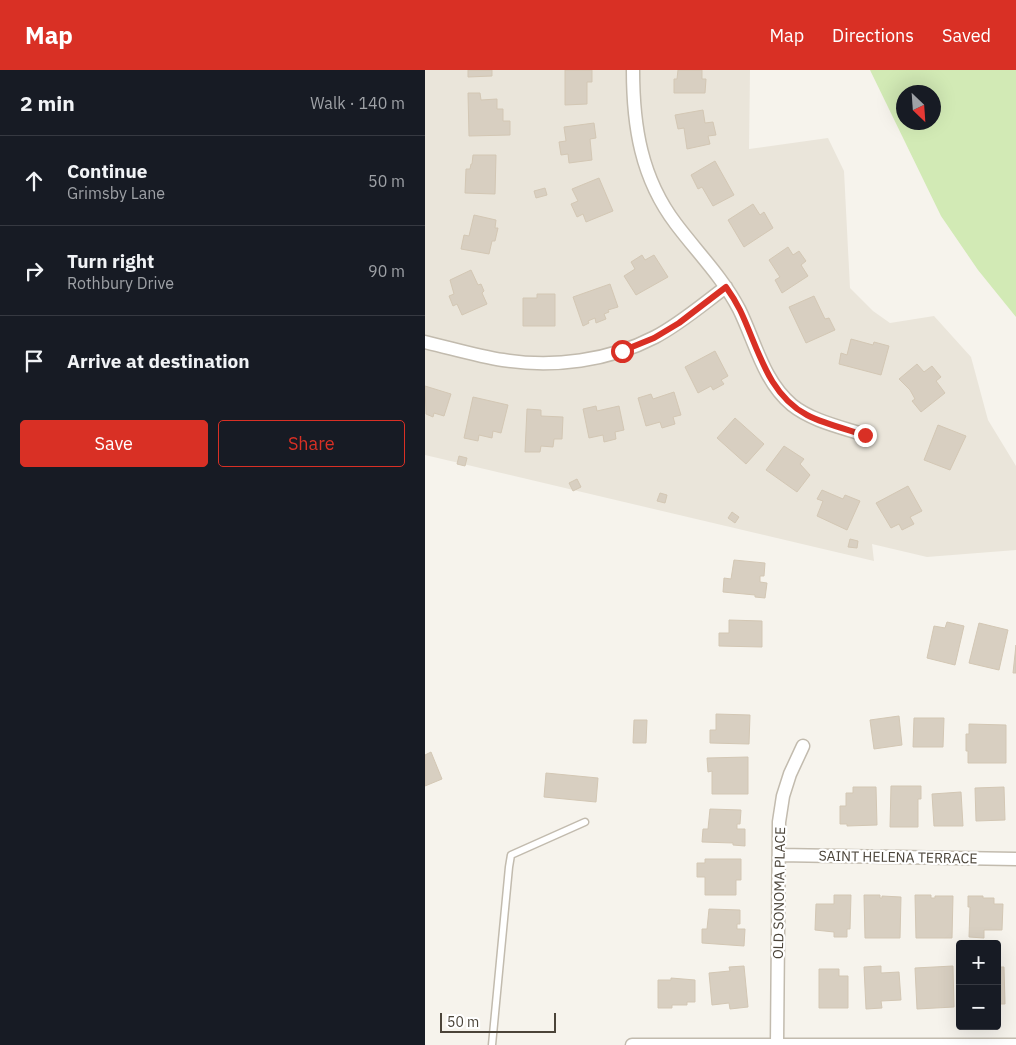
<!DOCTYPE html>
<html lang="en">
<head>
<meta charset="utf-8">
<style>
  :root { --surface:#171b24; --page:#242831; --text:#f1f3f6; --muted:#9ea1a6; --line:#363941; --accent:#d93025 }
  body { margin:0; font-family:"IBM Plex Sans",sans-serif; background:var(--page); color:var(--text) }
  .controls { position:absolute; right:15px; bottom:15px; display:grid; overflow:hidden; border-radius:5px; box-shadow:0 5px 20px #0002 }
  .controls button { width:45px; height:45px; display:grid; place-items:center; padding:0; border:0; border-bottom:1px solid var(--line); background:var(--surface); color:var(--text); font:25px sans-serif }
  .compass { position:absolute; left:471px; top:15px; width:45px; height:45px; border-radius:50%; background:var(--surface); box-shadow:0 5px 20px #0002; rotate:155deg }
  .scale { position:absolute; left:15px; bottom:12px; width:116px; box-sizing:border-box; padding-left:5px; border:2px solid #4b4439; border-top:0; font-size:14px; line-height:18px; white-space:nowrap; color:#4b4439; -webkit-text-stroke:4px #fff; paint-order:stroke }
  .stop { position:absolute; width:15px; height:15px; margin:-11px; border:4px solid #d93025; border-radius:50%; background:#fff }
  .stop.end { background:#d93025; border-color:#fff; box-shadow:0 1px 5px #0008 }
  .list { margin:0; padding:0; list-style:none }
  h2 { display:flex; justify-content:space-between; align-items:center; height:65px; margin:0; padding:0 20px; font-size:21px }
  h2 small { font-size:16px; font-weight:400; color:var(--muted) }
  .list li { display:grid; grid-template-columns:32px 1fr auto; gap:15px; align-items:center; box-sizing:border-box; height:90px; padding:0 20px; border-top:1px solid var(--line) }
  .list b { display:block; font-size:19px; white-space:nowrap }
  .list p { margin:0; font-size:16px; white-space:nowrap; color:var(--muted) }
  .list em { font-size:16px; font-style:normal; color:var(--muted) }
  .actions { display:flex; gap:10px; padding:15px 20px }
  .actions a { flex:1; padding:11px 0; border:1px solid var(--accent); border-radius:5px; text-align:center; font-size:18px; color:var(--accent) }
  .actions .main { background:var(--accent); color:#fff }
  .icon { flex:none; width:28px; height:28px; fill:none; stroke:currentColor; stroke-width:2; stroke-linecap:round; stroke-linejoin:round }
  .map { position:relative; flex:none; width:591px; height:975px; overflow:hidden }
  header { display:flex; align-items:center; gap:30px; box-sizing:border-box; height:70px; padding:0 25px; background:var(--accent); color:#fff }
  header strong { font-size:24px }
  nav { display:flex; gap:28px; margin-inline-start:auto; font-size:18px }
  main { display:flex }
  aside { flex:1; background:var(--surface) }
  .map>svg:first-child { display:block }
</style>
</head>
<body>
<header>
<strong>Map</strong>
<nav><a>Map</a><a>Directions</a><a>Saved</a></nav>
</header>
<main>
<aside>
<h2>2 min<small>Walk · 140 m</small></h2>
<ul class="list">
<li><svg class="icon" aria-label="ahead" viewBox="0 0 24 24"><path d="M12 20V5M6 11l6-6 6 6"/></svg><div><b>Continue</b><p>Grimsby Lane</p></div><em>50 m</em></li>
<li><svg class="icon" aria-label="right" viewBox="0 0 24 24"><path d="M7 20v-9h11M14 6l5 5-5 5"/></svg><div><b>Turn right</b><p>Rothbury Drive</p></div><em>90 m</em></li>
<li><svg class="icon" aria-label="arrive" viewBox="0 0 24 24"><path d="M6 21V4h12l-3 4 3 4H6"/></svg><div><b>Arrive at destination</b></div></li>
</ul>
<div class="actions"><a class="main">Save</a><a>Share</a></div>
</aside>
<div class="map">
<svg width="591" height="975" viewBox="0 0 591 975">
  <rect width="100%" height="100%" fill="#f6f3ec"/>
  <path fill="#eae5da" d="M0 0H325L324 79 403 68 419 101 425 218 448 241 465 253 509 246 546 287 563 350 591 396V480L502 487 447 474 449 491 0 385Z"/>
  <path fill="#d2eab5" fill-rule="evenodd" d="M445 0H591V247L553 200 516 146ZM478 22H508V52H478Z"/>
  <path fill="#d8cfc1" stroke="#d3c7b4" d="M43 0H67V6L43 7Z
    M140 0H167V12H162V34L140 35Z
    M253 0H277V9H281L280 23H249V9H252Z
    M43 23H55L56 30 72 29V39H78V51H85V65L44 66Z
    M278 40 280 53 288 52 291 65 283 66 285 74 262 79 259 58 253 59 250 45Z
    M169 53 171 68 165 69 167 90 144 93 143 84 136 85 134 72 141 71 139 57Z
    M48 85H71L70 124 40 123 41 99H45L46 94H47Z
    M290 91 309 125 288 136 277 117 273 119 266 105Z
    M174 108 188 141 161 152 158 144 152 147 146 134 153 131 147 119Z
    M120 118 122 125 111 128 109 121Z
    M328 134 335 145 339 142 348 158 319 177 303 150Z
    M49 145 71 150 70 158H73L70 171H67L64 184 36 179 39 165 44 166Z
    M363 177 368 185 374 181 381 191 376 195 383 206 357 223 350 210 355 207 344 190Z
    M217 185 220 190 229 185 243 207 211 225 199 206 210 199 206 192Z
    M46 200 53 215 56 214 59 221 57 223 62 234 37 245 32 234 28 236 24 226 29 224 25 210Z
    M185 214 193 237 183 240 184 242 179 244 181 249 171 253 170 248 163 251 164 253 158 256 148 227Z
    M112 224H130V256H98V228H112Z
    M389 226 400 249 404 248 410 260 381 273 364 237Z
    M426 269 448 275 449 272 464 276 456 305 414 294 416 283 422 285Z
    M290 281 303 306 296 310 299 314 288 320 286 316 273 323 260 297Z
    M492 294 499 302 507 296 516 307 511 311 520 323 496 342 487 331 490 329 485 320 474 309Z
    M0 316 26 324 19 346 9 343 8 347 1 344Z
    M249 322 256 345 248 347 250 354 237 358 235 352 221 356 213 328 226 324 228 329Z
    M48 327 83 335 76 363 68 361 67 368 54 365 53 371 39 368Z
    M171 336 172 341 194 336 199 360 190 362 191 369 179 372 178 365 164 368 158 339Z
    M102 339 116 340V346L138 347 137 369H129L128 377 116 376 115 382H100Z
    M310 348 339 374 321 394 292 368Z
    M513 355 541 366 525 400 499 390Z
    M359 376 379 389 375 394 385 405 372 422 341 400Z
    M34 386 42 388 40 396 32 394Z
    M152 409 156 417 148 421 144 413Z
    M483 416 497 441 485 447 489 454 477 460 474 454 466 458 451 433Z
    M397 420 418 429 420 425 435 431 422 460 392 446 398 431 392 429Z
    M235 423 242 425 240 433 232 431Z
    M307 442 314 447 310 453 303 448Z
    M425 469 433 471 432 478 423 477Z
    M309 490 340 493 339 506H335V512L342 513 340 528 330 527V525L298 522 299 508 306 509Z
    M304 550 337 551V577L294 576V563H304Z
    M522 552 539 556 530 595 502 588 509 556 520 558Z
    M554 553 583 560 574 600 544 593Z
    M591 575V603H588Z
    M291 644 325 645 324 674 285 673V660H291Z
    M474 646 477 675 449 679 445 650Z
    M489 648H519L518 677H488Z
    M209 650H222L221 673H208Z
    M544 654 581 655V693H543V681H541V664H544Z
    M6 682 17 709 0 716V685Z
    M323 687V724H287V701L283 702 282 688Z
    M121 703 173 708 171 732 119 727Z
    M466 716H496V729H493V757H465Z
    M428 717H451L452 755 422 756V754H415V736H421V723H428Z
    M579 717 580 750 551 751 550 718Z
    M536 722 538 756H509L507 724Z
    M285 739 316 740 315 754H312V759H320V776L308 775V773L277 772 278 759H283Z
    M280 789H316V810H311V825H280V807H272V793H280Z
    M409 825H426L425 859H422V867H409V862L390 860 391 834H409Z
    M439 825H455V828H457V826L476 827 475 868H440Z
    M490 825H506V828H510V826H528L527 868H491Z
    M543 826H558V828H569V834H578L577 860H559V868L544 867 545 837H543Z
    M284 839 315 840V854H312V859H320L319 876 277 873V859H282Z
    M319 896 323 937 305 939 304 933 287 935 284 903 305 901 304 897Z
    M456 896V903L474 902 476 930 456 931 457 938 441 939 439 897Z
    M528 896 529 937 492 939 490 898Z
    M572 897H579L580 934H572Z
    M394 899H414V906H423V938H394Z
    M246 908 270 910V932H262V935H247V938H233V910H246Z"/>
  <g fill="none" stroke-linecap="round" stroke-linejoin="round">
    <defs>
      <path id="service" d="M67 975 84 797 86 785 160 752"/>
      <path id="minor" d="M208 0C208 56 216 108 251 154 272 182 298 208 314 239 330 271 338 311 367 335 387 351 416 357 440 365
        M0 272C26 278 52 286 78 290 128 298 184 291 230 267 255 254 278 234 301 217
        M354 785 591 789
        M352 974 354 752 358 726 365 704 378 676
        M207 975H591"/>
    </defs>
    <use href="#service" stroke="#c2bbae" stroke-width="9"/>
    <use href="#minor" stroke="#c2bbae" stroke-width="15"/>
    <use href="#service" stroke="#fff" stroke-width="6"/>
    <use href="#minor" stroke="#fff" stroke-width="12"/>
  </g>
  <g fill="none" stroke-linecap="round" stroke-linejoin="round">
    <path stroke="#d93025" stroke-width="6" d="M197 281 229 268 254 253 301 217C306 224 311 232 315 240 333 277 342 324 382 345 399 354 421 359 440 365"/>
  </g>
  <g text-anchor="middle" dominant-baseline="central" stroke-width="4.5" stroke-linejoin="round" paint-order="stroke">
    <g font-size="14" fill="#4b4439" stroke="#fff">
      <text transform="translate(473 787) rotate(1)">SAINT HELENA TERRACE</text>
      <text transform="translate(354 823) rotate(-89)">OLD SONOMA PLACE</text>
    </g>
  </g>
</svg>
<div class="controls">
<button>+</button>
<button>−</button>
</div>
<svg class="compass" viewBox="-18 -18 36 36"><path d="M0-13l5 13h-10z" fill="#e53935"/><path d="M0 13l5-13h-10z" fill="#9ea1a6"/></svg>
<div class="scale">50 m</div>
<div class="stop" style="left:197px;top:281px"></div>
<div class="stop end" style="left:440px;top:365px"></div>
</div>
</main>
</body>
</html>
